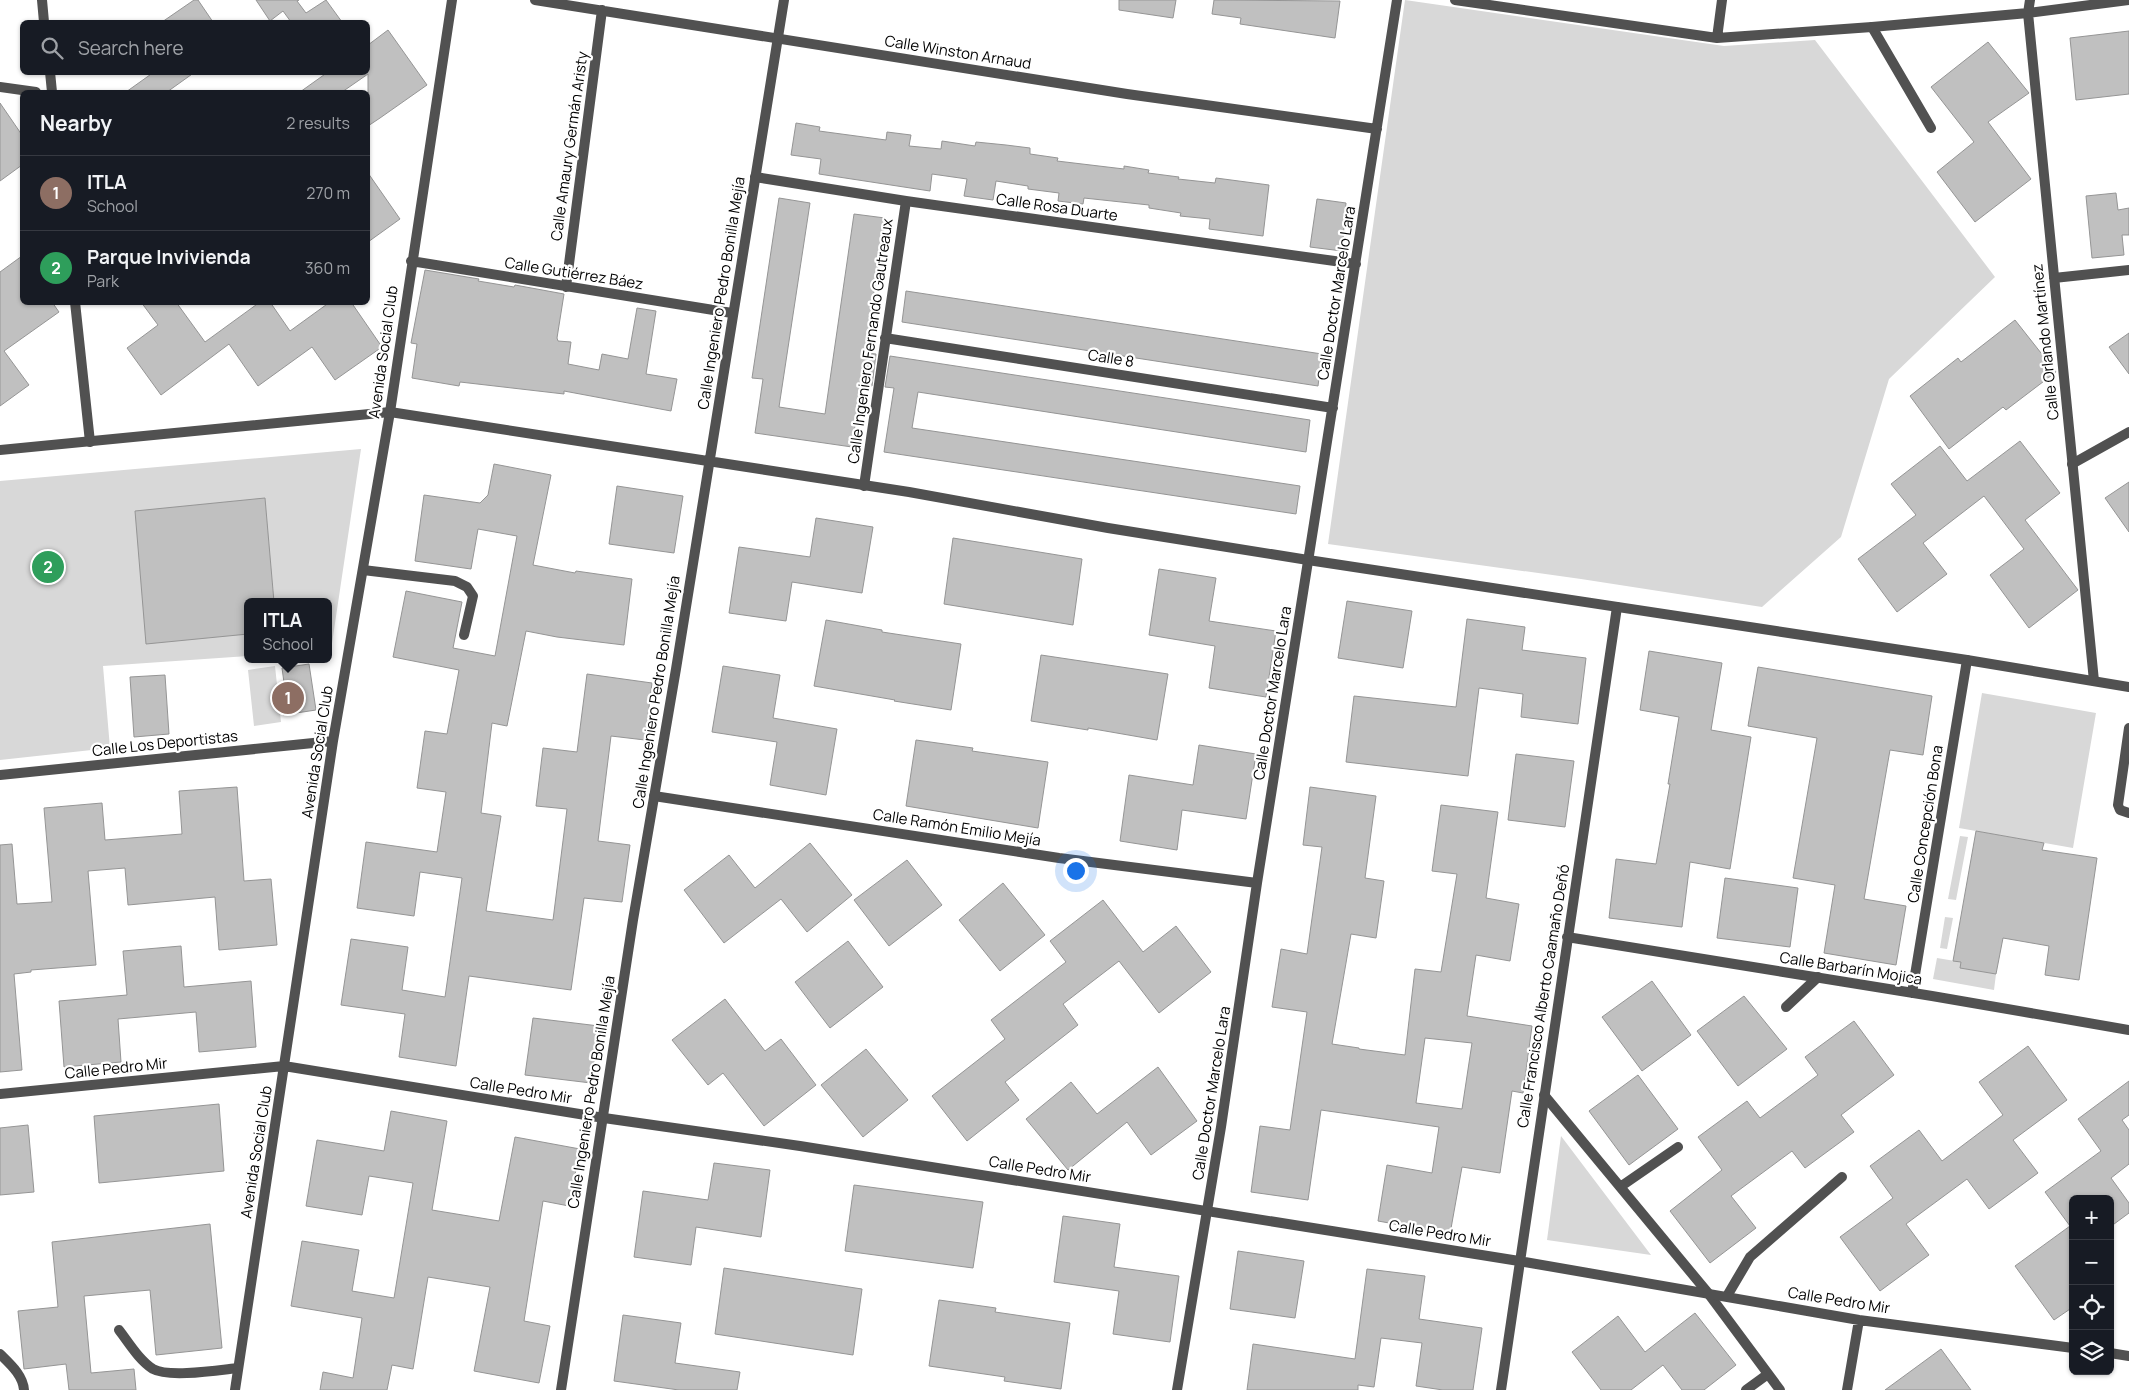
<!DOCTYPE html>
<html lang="en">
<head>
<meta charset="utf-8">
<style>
  :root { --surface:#171b24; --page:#242831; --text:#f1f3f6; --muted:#9ea1a6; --line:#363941; --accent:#858687 }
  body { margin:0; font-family:Manrope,sans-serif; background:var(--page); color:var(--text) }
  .controls { position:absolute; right:15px; bottom:15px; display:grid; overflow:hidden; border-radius:8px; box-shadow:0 1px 4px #0004 }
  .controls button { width:45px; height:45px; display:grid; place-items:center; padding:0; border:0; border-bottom:1px solid var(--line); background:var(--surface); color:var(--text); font:25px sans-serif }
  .you { position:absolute; left:1075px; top:870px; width:18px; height:18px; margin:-12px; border:4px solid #fff; border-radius:50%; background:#1a73e8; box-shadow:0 0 0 8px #1a73e833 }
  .badge { display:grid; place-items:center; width:32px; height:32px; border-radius:50%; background:var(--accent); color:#fff; font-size:16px; font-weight:700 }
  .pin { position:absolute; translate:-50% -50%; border:2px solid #fff; box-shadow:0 1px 5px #0006 }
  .popup { position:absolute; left:244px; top:598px; width:88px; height:65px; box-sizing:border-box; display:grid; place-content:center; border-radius:8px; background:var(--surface); filter:drop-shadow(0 1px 4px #0005); font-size:16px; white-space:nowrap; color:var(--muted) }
  .popup b { font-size:19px; color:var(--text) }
  .popup::after { content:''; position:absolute; left:50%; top:100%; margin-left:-10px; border:10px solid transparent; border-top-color:var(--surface) }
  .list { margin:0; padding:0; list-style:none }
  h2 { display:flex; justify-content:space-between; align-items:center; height:65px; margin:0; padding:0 20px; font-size:21px }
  h2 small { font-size:16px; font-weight:400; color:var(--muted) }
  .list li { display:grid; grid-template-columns:32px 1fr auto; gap:15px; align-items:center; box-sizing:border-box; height:75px; padding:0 20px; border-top:1px solid var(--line) }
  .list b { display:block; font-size:19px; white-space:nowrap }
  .list p { margin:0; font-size:16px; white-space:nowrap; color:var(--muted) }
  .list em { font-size:16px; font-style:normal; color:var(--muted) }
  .icon { flex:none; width:28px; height:28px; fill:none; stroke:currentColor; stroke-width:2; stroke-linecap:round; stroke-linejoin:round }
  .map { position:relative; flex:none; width:2129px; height:1390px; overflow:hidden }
  .search { position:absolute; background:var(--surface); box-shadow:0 1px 4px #0004; left:20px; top:20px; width:350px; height:55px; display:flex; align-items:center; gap:12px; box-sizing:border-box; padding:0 18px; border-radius:8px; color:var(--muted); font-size:19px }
  .panel { position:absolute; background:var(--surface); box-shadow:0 1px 4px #0004; left:20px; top:90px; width:350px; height:215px; border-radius:8px }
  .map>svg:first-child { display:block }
</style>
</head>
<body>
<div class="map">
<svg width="2129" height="1390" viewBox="0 0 2129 1390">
  <rect width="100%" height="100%" fill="#fff"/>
  <path fill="#d8d8d8" d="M1405 0 1724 46 1815 40 1995 277 1889 379 1841 537 1762 607 1581 579 1328 544Z
    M361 449 331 650H328V602H248V656L103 666 110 748 0 760V481Z
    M275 666 281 722 254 726 248 670Z
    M1982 693 2096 713 2073 848 1959 828Z
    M1960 836 1968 837 1956 900 1948 899Z
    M1945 917 1953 918 1947 949 1940 948Z
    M1937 958 1961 962V968L1996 974 1994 990 1933 979Z
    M1561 1136 1651 1255 1547 1240Z"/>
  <path fill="#c0c0c0" stroke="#959595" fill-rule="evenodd" d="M194 0H198L213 22H162Z
    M256 0H299L297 1 306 13 326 0 342 22H291L283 11 270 21Z
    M1119 0H1176L1173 18 1119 10Z
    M1214 0 1340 1 1335 38 1240 24 1241 18 1212 14Z
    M388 30 427 85 380 118 368 126V74L342 92H300L328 72H368V45Z
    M2129 31V94L2076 100 2070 38Z
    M1988 42 2029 93 1988 122 2031 179 1975 222 1937 172 1974 142 1931 87Z
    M154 72H195L167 92H126Z
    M0 103 22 135V165L0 181Z
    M796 123 820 127 819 131 886 140 887 132 911 135 909 146 941 149 942 141 975 146 976 142 1006 145 1030 148V154L1058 158 1057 161 1124 169V166L1149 170 1148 173 1179 177 1178 179 1215 183 1216 178 1269 185 1263 236 1209 229 1210 219 1180 216 1181 213 1149 208V205L1084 198 1083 204 1058 201 1059 193 1028 189V186L996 181 993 200 964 196 967 179 932 174 930 191 819 174 821 159 791 155Z
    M368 173 400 219 368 242Z
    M2116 193 2118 210 2129 208V235H2122L2124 255 2092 258 2086 196Z
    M779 198 810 203 779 407 825 414 854 214 885 218 865 353 876 354 872 386 861 384 852 447 755 433 763 379 752 378Z
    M1317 199 1346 203 1342 251 1310 247Z
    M22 256V302H52L59 312 4 351 29 385 0 406V272Z
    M425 270 479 279 478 281 514 287 515 285 564 294 557 338 558 341 571 342 568 364 599 370 602 354 628 359 637 308 656 311 646 374 677 379 671 411 564 391V394L460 382 459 386 412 378 417 344 411 343Z
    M906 291 1322 354 1318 386 902 322Z
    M141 302H176L205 342 260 302H270L290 331 330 302H351L382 347 335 380 312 347 258 386 229 344 161 395 127 348 158 325Z
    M2015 320 2056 372 2006 410 2003 407 1949 449 1910 396 1958 358 1961 362Z
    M2129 333V374L2109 347Z
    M890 356 1310 420 1306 452 918 392 912 428 1300 486 1296 514 884 452 894 388 885 387Z
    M2020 441 2060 493 2025 520 2078 590 2029 628 1990 575 2024 549 1984 496 1923 543 1947 574 1897 612 1858 559 1916 515 1891 484 1940 446 1967 481Z
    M494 464 551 475 533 565 575 573 576 571 632 579 624 645 557 637 526 631 507 726 492 723 481 813 501 816 486 911 553 920 567 809 536 806 543 748 577 752 587 674 652 683 645 740 611 736 598 841 630 845 622 902 584 898 571 990 469 976 456 1066 399 1057 405 1014 341 1005 351 939 408 947 402 990 445 997 462 878 420 872 414 916 357 908 366 842 437 852 446 792 417 788 425 731 447 734 459 670 393 657 406 591 462 602 453 648 495 656 517 536 478 529 471 569 415 561 424 495 480 503 488 495Z
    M2129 482V532L2105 498Z
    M617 486 683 496 674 553 609 544Z
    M265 498 274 602H248V634L146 644 135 511Z
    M816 518 873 527 862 593 792 582 786 621 729 613 739 547 810 557Z
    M953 538 1082 559 1073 625 944 604Z
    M1159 569 1216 578 1209 621 1276 631 1266 697 1209 688 1215 646 1149 635Z
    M1347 601 1412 611 1403 668 1338 658Z
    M1467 619 1525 627 1522 650 1586 658 1578 724 1521 717 1523 694 1479 688 1468 776 1346 762 1354 696 1456 707Z
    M826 620 882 630V632L961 644 951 710 894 701 895 700 814 686Z
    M1649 651 1722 663 1711 730 1751 737 1730 869 1690 862 1682 927 1609 918 1616 859 1656 864 1670 784H1668L1679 717 1640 710Z
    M1041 655 1168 674 1157 740 1088 728V730L1031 721Z
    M309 664 316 710 283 715 280 698 286 697 282 668Z
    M723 666 780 675 773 718 837 729 826 795 770 785 777 742 712 732Z
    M1758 667 1932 696 1923 755 1890 750 1864 899 1906 906 1896 965 1824 953 1835 885 1793 878 1817 738 1748 726Z
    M165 675 169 734 134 737 130 677Z
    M916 740 973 748 972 751 1048 762 1038 828 906 806Z
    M1199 745 1256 754 1246 819 1182 810 1177 850 1120 841 1129 775 1193 785Z
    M1516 754 1574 761 1565 827 1508 820Z
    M237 787 244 881 271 879 277 945 219 950 215 897 128 905 125 868 88 871 96 965 31 970V972L14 974 22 1070 0 1072V845L12 844 17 904 52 902 44 808 102 803 105 840 182 834 179 791Z
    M1310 787 1376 796 1365 878 1384 881 1376 938 1351 934 1332 1044 1359 1048V1049L1405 1055 1415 969 1441 972 1457 874 1432 871 1441 805 1498 812 1486 898 1519 904 1510 961 1476 955 1467 1016 1532 1026 1523 1093 1512 1091 1500 1173 1462 1167 1450 1234 1378 1221 1387 1165 1432 1173 1439 1127 1321 1110 1308 1200 1251 1192 1260 1126 1290 1130 1307 1012 1272 1007 1281 949 1307 954 1322 847 1303 845ZM1425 1038 1472 1043 1462 1109 1416 1103Z
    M1976 831 2044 843 2042 850 2097 858 2079 980 2045 975 2049 946 2003 938 1996 974 1960 968 1961 962 1953 961Z
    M810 843 852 895 807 932 781 899 724 943 684 890 729 855 755 888Z
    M907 860 942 905 889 946 854 900Z
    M1725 878 1798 888 1790 947 1717 938Z
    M1003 883 1045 935 1000 971 959 920Z
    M1103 900 1143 952 1176 926 1211 972 1159 1013 1119 961 1063 1004 1078 1025 1005 1082 1019 1100 967 1141 932 1096 1005 1039 991 1020 1066 962 1050 941Z
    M848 941 883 987 830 1028 795 982Z
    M181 946 184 987 251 981 256 1047 199 1052 196 1012 118 1019 121 1062 64 1067 59 1001 127 995 123 951Z
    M1652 981 1691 1035 1642 1071 1602 1017Z
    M1744 996 1787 1049 1738 1086 1697 1031Z
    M725 999 765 1051 781 1039 816 1085 764 1126 723 1073 708 1085 672 1040Z
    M533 1018 599 1026 591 1083 525 1075Z
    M1854 1021 1894 1075 1841 1115 1854 1132 1805 1168 1792 1151 1731 1196 1756 1228 1710 1263 1670 1211 1722 1170 1698 1137 1747 1101 1760 1118 1818 1075 1805 1057Z
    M2028 1046 2067 1100 2013 1140 2038 1173 1989 1209 1967 1179 1906 1224 1929 1255 1880 1291 1840 1237 1893 1198 1870 1166 1919 1130 1942 1161 2003 1115 1979 1082Z
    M866 1049 908 1100 863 1137 821 1085Z
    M1158 1067 1197 1121 1151 1155 1127 1122 1068 1170 1026 1119 1071 1082 1097 1114Z
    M1638 1075 1678 1129 1629 1165 1589 1111Z
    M2129 1081V1115L2122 1120 2129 1130V1164L2111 1178 2129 1203V1213L2110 1227V1199H2073V1307L2054 1320 2015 1266 2070 1226 2045 1192 2101 1151 2078 1119Z
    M219 1104 224 1171 99 1183 94 1116Z
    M391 1111 447 1121 432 1210 499 1221 515 1137 580 1149 569 1206 543 1201 524 1321 550 1326 539 1383 474 1371 490 1287 428 1277 413 1369 392 1365 387 1390H320L323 1372 353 1378 362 1318 291 1306 302 1241 359 1250 352 1291 394 1298 413 1183 369 1176 362 1215 306 1206 317 1140 384 1151Z
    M28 1125 34 1192 0 1195V1128Z
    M714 1163 770 1170 761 1237 696 1227 691 1265 634 1257 643 1191 708 1200Z
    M854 1185 983 1202 973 1268 845 1251Z
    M1063 1216 1120 1224 1114 1267 1179 1276 1170 1342 1113 1334 1119 1291 1054 1282Z
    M210 1224 222 1348 156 1355 150 1290 84 1296 91 1373 134 1369 136 1390H69L66 1364 24 1369 18 1311 58 1307 52 1242Z
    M1238 1251 1304 1261 1295 1318 1230 1309Z
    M724 1268 862 1289 853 1355 715 1334Z
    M1367 1269 1425 1276 1419 1319 1482 1328 1473 1390H1443L1416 1386 1422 1343 1381 1338 1374 1387 1358 1385V1390H1247L1253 1344 1355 1359Z
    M939 1300 996 1308 995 1312 1070 1323 1061 1389 1004 1381 1005 1377 929 1366Z
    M1695 1313 1736 1365 1704 1390H1682L1663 1365 1631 1390H1601L1572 1352 1618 1316 1645 1352Z
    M623 1315 681 1323 675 1363 740 1372 737 1390H679L614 1381Z
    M1941 1349 1971 1390H1885Z"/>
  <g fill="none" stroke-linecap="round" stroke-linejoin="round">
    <path stroke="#515151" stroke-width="10" d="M1872 27 1931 128
      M0 87 36 92
      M2072 464 2129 432
      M363 570 455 581 467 587 473 596 464 635
      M2129 728 2118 805 2120 810 2129 813
      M1786 1007 1818 977
      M1544 1095 1708 1293 1780 1390
      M1620 1187 1678 1147
      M1727 1296 1750 1257 1842 1177
      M119 1330C129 1343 139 1360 153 1369 169 1378 219 1370 238 1368
      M0 1354C10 1364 23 1375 24 1390
      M1746 1390 1768 1374"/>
    <path stroke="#515151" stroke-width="10" d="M42 0 44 22
      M535 0 1127 94 1377 129
      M1455 0 1717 38 1872 27 2028 13 2129 0
      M2030 0 2028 13 2094 681
      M1717 38 1722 0
      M50 72 52 92
      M755 177 906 201 1356 264
      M411 261 732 313
      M2054 278 2129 270
      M566 287 602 10
      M75 302 90 442
      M885 338 1333 408
      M864 486 906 201
      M0 775 333 741
      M654 796 1059 858 1257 883
      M1567 937 1932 996 2129 1030
      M1912 993 1967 660
      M0 1094 284 1066 604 1118 800 1146 1519 1261 1859 1320 2073 1348
      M2110 1353 2129 1356
      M235 1390 333 741 390 412 452 0
      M1177 1390 1221 1127 1257 883 1397 0
      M1501 1390 1617 607
      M1847 1390 1859 1320"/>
    <path stroke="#515151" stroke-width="10" d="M0 450 390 412 909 492 1108 528 1308 560 1967 660 2129 687
      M561 1390 633 920 676 669 784 0"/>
  </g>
  <g text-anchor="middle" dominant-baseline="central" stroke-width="4.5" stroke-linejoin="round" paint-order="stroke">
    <g font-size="15" fill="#000" stroke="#fff">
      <text transform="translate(958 52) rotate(9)">Calle Winston Arnaud</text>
      <text transform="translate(569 146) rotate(-82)">Calle Amaury Germán Aristy</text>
      <text transform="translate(1057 207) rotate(8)">Calle Rosa Duarte</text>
      <text transform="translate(574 273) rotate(9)">Calle Gutiérrez Báez</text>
      <text transform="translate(721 293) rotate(-81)">Calle Ingeniero Pedro Bonilla Mejía</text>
      <text transform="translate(1336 293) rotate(-81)">Calle Doctor Marcelo Lara</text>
      <text transform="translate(870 341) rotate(-82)">Calle Ingeniero Fernando Gautreaux</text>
      <text transform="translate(2045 342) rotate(-96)">Calle Orlando Martínez</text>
      <text transform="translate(383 352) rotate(-82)">Avenida Social Club</text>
      <text transform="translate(1111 358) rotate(9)">Calle 8</text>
      <text transform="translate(656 692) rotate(-81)">Calle Ingeniero Pedro Bonilla Mejía</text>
      <text transform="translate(1272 693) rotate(-81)">Calle Doctor Marcelo Lara</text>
      <text transform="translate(165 743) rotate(-6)">Calle Los Deportistas</text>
      <text transform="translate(317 752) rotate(-81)">Avenida Social Club</text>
      <text transform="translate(1925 824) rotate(-81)">Calle Concepción Bona</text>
      <text transform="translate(957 827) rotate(9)">Calle Ramón Emilio Mejía</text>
      <text transform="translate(1851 968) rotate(9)">Calle Barbarín Mojica</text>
      <text transform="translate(1543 996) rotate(-81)">Calle Francisco Alberto Caamaño Deñó</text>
      <text transform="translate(116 1068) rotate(-6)">Calle Pedro Mir</text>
      <text transform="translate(521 1090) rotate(9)">Calle Pedro Mir</text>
      <text transform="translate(591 1092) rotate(-81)">Calle Ingeniero Pedro Bonilla Mejía</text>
      <text transform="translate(1211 1093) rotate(-81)">Calle Doctor Marcelo Lara</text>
      <text transform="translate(256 1152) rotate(-81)">Avenida Social Club</text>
      <text transform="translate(1040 1169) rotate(9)">Calle Pedro Mir</text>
      <text transform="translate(1440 1233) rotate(9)">Calle Pedro Mir</text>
      <text transform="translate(1839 1300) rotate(9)">Calle Pedro Mir</text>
    </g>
  </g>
</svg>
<div class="controls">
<button>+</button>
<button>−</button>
<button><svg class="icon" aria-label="locate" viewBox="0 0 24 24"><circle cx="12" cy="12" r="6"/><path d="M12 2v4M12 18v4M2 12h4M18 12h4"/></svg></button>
<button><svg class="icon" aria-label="layers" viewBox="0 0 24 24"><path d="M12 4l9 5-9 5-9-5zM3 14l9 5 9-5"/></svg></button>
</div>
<div class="you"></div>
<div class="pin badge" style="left:288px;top:698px;background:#8d6e63">1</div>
<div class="popup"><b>ITLA</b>School</div>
<div class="pin badge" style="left:48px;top:567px;background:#2e9e5b">2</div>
<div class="search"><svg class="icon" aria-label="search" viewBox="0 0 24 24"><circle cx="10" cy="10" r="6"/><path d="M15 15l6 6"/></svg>Search here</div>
<section class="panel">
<h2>Nearby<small>2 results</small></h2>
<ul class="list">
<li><span class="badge" style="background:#8d6e63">1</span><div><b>ITLA</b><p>School</p></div><em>270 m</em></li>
<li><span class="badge" style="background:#2e9e5b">2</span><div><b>Parque Invivienda</b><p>Park</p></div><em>360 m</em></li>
</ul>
</section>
</div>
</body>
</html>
